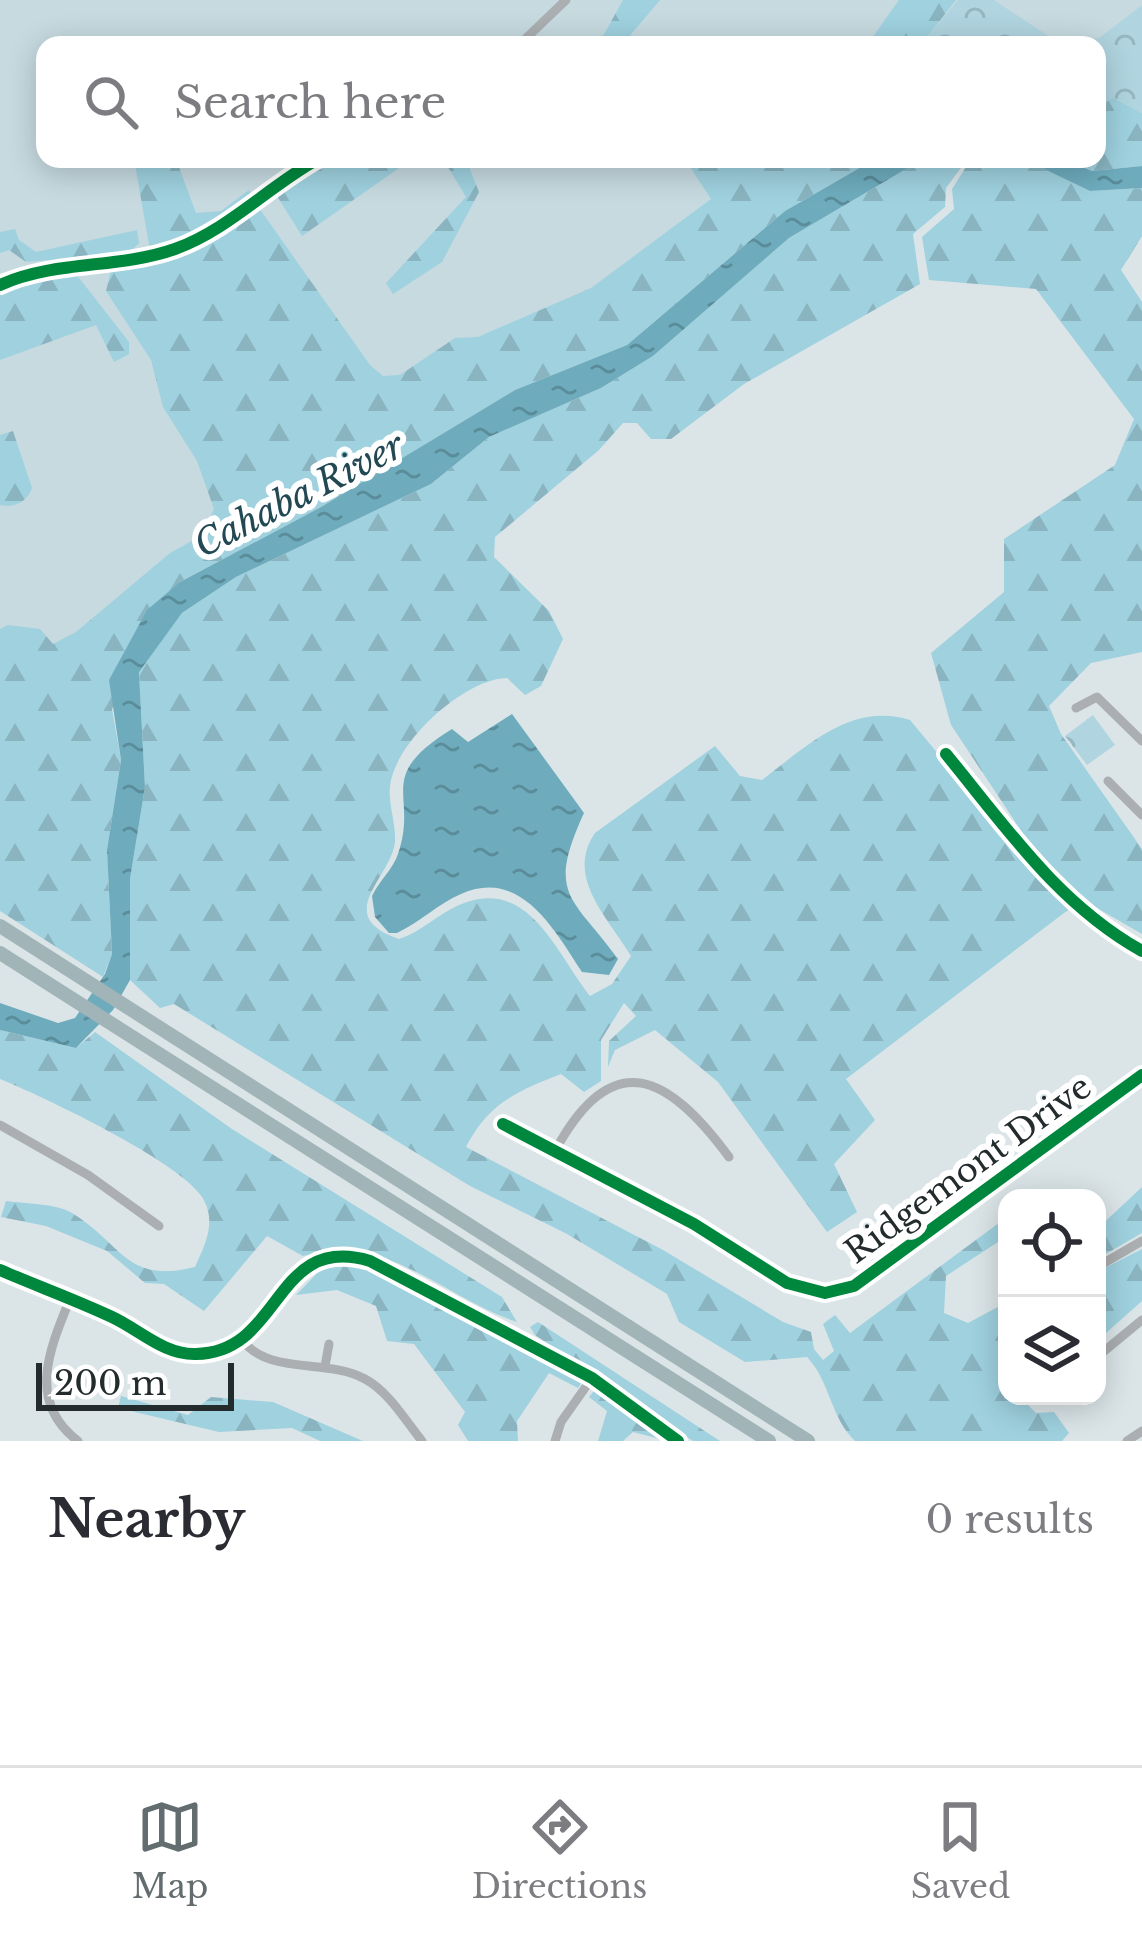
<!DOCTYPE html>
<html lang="en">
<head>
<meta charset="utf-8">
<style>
  :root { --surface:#fff; --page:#f2f2f3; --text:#2b2b33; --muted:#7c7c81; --line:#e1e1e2; --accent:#636c6e }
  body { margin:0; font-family:"Libre Baskerville",serif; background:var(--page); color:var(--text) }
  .controls { position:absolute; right:36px; bottom:36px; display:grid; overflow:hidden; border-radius:24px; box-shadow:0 6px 30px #0003 }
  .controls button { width:108px; height:108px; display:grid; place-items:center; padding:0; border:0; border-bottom:3px solid var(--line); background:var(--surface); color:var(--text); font:60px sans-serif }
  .scale { position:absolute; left:36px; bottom:30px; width:198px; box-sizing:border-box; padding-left:12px; border:6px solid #232b2d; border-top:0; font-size:33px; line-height:42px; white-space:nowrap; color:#232b2d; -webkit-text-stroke:9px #fff; paint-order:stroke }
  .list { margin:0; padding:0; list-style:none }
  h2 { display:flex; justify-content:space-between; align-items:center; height:156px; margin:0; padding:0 48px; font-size:51px }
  h2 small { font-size:39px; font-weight:400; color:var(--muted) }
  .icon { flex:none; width:66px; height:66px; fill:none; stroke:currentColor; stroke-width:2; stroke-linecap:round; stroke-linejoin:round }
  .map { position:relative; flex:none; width:1142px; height:1441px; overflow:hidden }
  .search { position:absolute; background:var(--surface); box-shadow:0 6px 30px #0003; left:36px; right:36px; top:36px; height:132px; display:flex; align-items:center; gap:30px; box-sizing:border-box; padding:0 42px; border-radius:24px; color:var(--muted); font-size:45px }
  .sheet { height:324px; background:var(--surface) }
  nav { display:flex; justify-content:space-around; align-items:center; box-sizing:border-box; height:168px; border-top:3px solid var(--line); background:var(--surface); font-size:33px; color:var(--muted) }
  nav a { display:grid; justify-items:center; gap:6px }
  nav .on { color:var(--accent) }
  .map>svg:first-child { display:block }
</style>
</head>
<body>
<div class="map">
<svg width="1142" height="1441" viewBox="0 0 1142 1441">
  <defs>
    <pattern id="forest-firs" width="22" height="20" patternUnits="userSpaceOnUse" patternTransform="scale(3)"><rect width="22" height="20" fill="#9fd1df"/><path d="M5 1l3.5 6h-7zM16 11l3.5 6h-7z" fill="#89b4c0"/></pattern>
    <pattern id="park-crowns" width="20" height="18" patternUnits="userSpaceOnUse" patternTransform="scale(3)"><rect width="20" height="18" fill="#b0d5e0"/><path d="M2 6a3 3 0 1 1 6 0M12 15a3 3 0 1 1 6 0" fill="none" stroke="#97b7c0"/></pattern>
    <pattern id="water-ripples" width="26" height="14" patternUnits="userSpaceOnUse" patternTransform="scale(3)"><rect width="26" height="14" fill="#6eacbd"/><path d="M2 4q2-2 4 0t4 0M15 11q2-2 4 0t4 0" fill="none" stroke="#5a8c9a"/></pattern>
  </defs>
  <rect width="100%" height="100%" fill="#dbe5e8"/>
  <path fill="#c6dae0" d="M0 0H1142V144L1097 142V45H45V159H818L0 690Z"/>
  <path fill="url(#forest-firs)" d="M623 0H660L622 45H598Z
    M899 0H956L921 45H867Z
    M1112 97 1142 113V166L1092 171 1064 159H1097V109Z
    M134 159H176L196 213 221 211 249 190 253 197 186 242 150 250Z
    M328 159H412L302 236 275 193Z
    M443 159H466L479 192 442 262 393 294 386 283 466 197Z
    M699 159H875L785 211 627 345 515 390 321 507 180 582 112 709 121 760 107 850 112 954 103 977 0 911V629L8 625 40 629 53 644 76 632 170 553 201 536 214 509 197 461 163 407 151 360 106 291 111 270 192 253 259 208 370 365 383 376 400 375 455 338 478 337 591 288 711 199 690 167Z
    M923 159 966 161 946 188 945 207 913 234 920 284 744 384 671 439H651L637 423H623L599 450 495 537 494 557 549 611 563 639 541 686 525 695 507 678C464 679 395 742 390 786 388 804 396 823 395 842 391 878 331 916 399 939 421 932 437 915 457 906 528 874 554 950 590 996L612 984 631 956C607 916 565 877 595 833L715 746 740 776 762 780C807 746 851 702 910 720L1068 910 846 1079 875 1120 834 1164 857 1212 827 1232 718 1082 655 1030 615 1050 608 1067 609 1041 636 1016 624 1003 601 1040V1081L584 1092 561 1074C517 1091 488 1104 466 1147L663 1250 783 1322 811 1332 814 1349 823 1360 834 1351 823 1324 835 1315 850 1333 1007 1217V1236L946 1276 944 1313 968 1323 1007 1302V1396H1029V1406L1036 1413 1054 1412 1069 1433 1062 1441H855C830 1417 830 1381 807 1357L745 1362 679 1322 667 1294 567 1234 470 1186 174 1004 160 1008 130 980V879L145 787 139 671 182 613 236 577 431 484 489 437 601 388 653 356 789 238Z
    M971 159H1023L1090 191 1142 188V236L1121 270 1142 302V652L1091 663 1049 706 1061 734 1142 849V934L1078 897 1032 847 951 725 931 653 1004 592V539L1115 465 1134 419 1036 289 929 280 922 237 954 209 952 189Z
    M15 229 19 240 36 252 137 230 139 243 129 253 26 262 9 250 0 253V232Z
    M67 273 76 274 129 342V354L114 362 96 325 0 360V292Z
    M13 431 32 488C27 502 15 508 0 505V435Z
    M0 1030 76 1048 95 1032 232 1129 502 1297 517 1322C440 1296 388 1232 303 1256L267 1236 204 1311 164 1284 145 1283 107 1251 46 1226 1 1217 6 1201C26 1204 55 1203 72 1213 124 1245 125 1284 195 1267 206 1243 217 1221 202 1197 179 1161 42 1096 0 1079Z
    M1142 1187V1233L1097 1259V1229Z
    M1142 1249V1301L1097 1341V1272Z
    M330 1260 378 1272 582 1382 578 1388 549 1373 517 1421 518 1441H468L458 1425 465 1412 414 1344 387 1341 376 1306 337 1290 296 1295Z
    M538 1322 720 1441H693L535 1335 530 1327Z
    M596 1388 664 1437 668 1441 633 1432 623 1441H598L607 1411 589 1397Z
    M121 1396 188 1415 211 1397 273 1402 363 1441H320L292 1428 219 1432 118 1408Z"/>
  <path fill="url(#park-crowns)" d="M958 0H994L1059 43 1099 38 1142 5V113L1113 97 1097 109V45H921Z
    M1093 715 1115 745 1087 765 1065 736Z"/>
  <path fill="url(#water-ripples)" d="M875 159H923L789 238 653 356 601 388 489 437 431 484 236 577 182 613 139 672 145 787 130 879V980L113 1010 76 1048 0 1030V1003L58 1023 75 1018 105 974 112 954 107 850 121 760 109 680 147 610 180 582 321 507 515 390 627 345 785 211Z
    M1023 159H1064L1092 171 1142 166V188L1090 191Z
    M512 714 584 813C546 896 572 896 618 959L609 975 582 972C555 931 521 867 461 894 438 904 420 922 397 933H389L375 917 372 896C379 881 393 869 398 854 419 793 373 778 452 729L468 742Z"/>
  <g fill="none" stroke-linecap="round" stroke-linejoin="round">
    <path stroke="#acafb1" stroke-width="9" d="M519 45 566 0
      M0 285C56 260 118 269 175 249 228 230 269 186 318 159
      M1076 708 1097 697 1142 741
      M946 754C1006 827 1058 904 1142 951
      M1108 781 1142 815
      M503 1124 694 1224 787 1283 825 1293 854 1286 1142 1075
      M0 1125 88 1175 159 1226
      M555 1151C613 1043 669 1076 729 1157
      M1097 1267 1142 1241
      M0 1270C37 1286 76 1300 112 1317 140 1330 164 1355 196 1354 283 1353 273 1232 370 1261L592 1378 678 1441
      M70 1299C50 1348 26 1402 78 1441
      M242 1340C270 1376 327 1358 365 1379 389 1392 405 1420 422 1441
      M1097 1357 1142 1320
      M325 1366 329 1344
      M555 1441 561 1422 592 1378
      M1127 1441 1142 1431"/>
    <path stroke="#a1b4b8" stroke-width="14" d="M0 926 808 1441
      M0 953 769 1441"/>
    <defs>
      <path id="cycleway" d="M0 285C56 260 118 269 175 249 228 230 269 186 318 159
        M946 754C1006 827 1058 904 1142 951
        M503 1124 694 1224 787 1283 825 1293 854 1286 1142 1075
        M0 1270C37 1286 76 1300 112 1317 140 1330 164 1355 196 1354 283 1353 273 1232 370 1261L592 1378 678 1441"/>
    </defs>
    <use href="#cycleway" stroke="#fff" stroke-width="20"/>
    <use href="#cycleway" stroke="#00873e" stroke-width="12"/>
  </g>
  <g text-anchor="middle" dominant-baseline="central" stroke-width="12" stroke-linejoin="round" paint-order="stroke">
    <g font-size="33" fill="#232b2d" stroke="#fff">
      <text transform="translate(968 1169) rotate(-36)">Ridgemont Drive</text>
    </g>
    <g font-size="36" font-style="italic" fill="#224853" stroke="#fff">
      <text transform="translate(299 495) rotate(-27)">Cahaba River</text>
    </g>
  </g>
</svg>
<div class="controls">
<button><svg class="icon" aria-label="locate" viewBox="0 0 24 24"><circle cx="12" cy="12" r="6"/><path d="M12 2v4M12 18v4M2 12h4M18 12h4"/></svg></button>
<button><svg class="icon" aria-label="layers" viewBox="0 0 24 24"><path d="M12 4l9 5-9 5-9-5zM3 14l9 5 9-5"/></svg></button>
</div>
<div class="scale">200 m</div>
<div class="search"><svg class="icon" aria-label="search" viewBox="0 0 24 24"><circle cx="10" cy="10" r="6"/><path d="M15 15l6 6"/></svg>Search here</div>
</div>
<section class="sheet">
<h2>Nearby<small>0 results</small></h2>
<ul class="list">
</ul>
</section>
<nav>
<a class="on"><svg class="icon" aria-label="map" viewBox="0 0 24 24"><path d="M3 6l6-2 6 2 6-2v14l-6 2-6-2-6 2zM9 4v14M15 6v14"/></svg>Map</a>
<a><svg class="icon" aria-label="directions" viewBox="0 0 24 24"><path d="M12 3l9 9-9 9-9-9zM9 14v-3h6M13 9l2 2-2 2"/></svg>Directions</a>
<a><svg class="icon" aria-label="saved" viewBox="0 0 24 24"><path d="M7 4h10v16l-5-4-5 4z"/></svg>Saved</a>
</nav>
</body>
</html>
